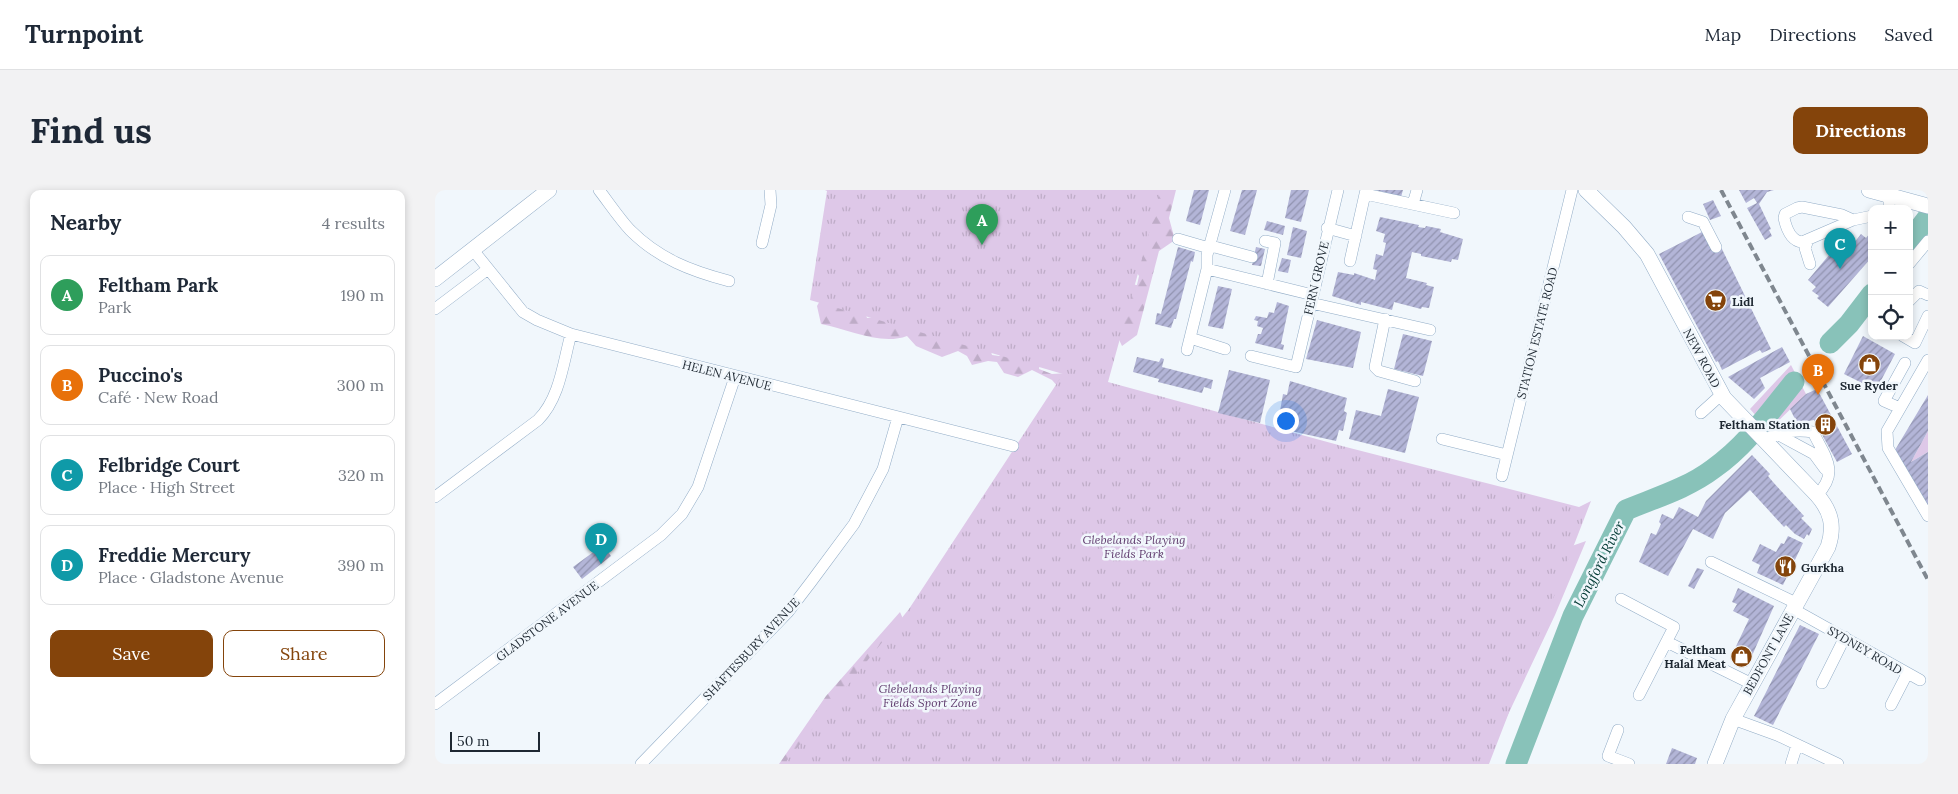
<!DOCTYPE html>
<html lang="en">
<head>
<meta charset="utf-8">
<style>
  :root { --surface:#fff; --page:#f2f2f3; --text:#1f2937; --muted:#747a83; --line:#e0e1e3; --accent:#84440b }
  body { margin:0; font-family:Lora,serif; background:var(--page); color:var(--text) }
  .controls { position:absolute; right:15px; top:15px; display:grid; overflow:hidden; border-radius:10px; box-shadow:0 2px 8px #0003 }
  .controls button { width:45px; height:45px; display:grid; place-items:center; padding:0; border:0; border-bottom:1px solid var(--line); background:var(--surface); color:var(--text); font:25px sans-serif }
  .scale { position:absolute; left:15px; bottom:12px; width:90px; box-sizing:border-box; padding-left:5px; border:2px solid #1e2832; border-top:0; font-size:14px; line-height:18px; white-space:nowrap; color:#1e2832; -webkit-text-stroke:4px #f1f7fc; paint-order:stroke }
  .you { position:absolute; left:850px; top:230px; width:18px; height:18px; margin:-12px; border:4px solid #fff; border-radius:50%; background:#1a73e8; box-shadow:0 0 0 8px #1a73e833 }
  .badge { display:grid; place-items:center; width:32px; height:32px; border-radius:50%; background:var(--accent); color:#fff; font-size:16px; font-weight:700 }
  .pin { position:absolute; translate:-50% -41px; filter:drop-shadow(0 1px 2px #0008) }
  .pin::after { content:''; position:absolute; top:26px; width:18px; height:15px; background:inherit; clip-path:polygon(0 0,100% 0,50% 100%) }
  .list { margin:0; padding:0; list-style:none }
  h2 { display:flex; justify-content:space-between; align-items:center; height:65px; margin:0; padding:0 20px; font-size:21px }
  h2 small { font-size:16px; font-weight:400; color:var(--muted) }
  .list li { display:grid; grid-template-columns:32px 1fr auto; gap:15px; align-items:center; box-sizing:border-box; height:80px; margin:0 10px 10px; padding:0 10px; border:1px solid var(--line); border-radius:10px }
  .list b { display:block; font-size:19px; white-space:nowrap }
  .list p { margin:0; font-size:16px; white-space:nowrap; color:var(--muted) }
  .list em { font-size:16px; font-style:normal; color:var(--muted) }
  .actions { display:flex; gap:10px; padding:15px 20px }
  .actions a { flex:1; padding:11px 0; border:1px solid var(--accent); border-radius:10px; text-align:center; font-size:18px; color:var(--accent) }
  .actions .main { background:var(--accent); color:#fff }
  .icon { flex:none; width:28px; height:28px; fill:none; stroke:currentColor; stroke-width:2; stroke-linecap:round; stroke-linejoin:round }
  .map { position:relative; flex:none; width:1493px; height:574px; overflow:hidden; border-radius:10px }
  header { display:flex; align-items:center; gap:30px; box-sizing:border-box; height:70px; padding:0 25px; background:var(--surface); border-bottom:1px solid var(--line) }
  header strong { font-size:24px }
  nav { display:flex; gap:28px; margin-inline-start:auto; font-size:18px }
  .intro { display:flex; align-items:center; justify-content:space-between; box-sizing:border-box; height:120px; padding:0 30px }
  h1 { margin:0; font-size:35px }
  .button { padding:12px 22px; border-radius:10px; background:var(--accent); color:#fff; font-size:18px; font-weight:700 }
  main { display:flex; gap:30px; padding:0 30px }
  aside { flex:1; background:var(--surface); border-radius:10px; box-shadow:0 2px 8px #0003 }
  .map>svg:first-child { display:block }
</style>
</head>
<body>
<header>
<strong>Turnpoint</strong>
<nav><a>Map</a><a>Directions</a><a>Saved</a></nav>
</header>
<div class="intro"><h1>Find us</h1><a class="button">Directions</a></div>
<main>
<aside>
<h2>Nearby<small>4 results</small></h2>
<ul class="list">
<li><span class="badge" style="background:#2e9e5b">A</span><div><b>Feltham Park</b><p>Park</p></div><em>190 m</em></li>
<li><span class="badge" style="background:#e8710a">B</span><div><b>Puccino's</b><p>Café · New Road</p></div><em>300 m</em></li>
<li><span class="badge" style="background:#0f9aa8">C</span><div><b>Felbridge Court</b><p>Place · High Street</p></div><em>320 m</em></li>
<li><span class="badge" style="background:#0f9aa8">D</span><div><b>Freddie Mercury</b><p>Place · Gladstone Avenue</p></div><em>390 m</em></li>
</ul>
<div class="actions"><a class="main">Save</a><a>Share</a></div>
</aside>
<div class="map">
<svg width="1493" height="574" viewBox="0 0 1493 574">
  <defs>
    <pattern id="forest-firs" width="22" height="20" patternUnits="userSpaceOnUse" patternTransform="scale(1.25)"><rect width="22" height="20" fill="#dec8e8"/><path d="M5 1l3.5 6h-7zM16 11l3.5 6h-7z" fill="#beacc7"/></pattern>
    <pattern id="park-tufts" width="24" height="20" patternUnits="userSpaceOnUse" patternTransform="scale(1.25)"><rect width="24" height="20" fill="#dec8e8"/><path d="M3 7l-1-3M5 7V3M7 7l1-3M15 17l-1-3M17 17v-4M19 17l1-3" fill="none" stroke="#beacc7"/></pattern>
    <pattern id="building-hatch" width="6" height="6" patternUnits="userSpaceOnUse" patternTransform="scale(1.25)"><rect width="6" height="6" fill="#b3b5d7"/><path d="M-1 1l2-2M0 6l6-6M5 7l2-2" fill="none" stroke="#9193af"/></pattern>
  </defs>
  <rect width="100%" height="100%" fill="#f1f7fc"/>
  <path fill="#dec8e8" d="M1356 175 1371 204 1338 236 1329 235 1315 219Z
    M1493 241V262L1476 272Z
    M1151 351 1120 425 1060 552 1134 357Z"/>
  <path fill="url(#forest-firs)" d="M702 0H741L734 28 740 50 724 61 702 145 687 156 678 137 688 93 702 95 704 86 690 63Z
    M387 107 430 122 432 128 441 127 554 155 557 165 564 166 567 164 605 165 604 179 617 184 633 183 624 198 617 190 597 180 583 187 569 183 562 172 553 171 537 175 532 166 523 161 507 167 481 156 472 146C446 156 413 139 386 134L382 116Z
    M465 422 484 465 391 574H344L391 506Z"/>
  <path fill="url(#park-tufts)" d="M390 0H726L673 192 907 256 1144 317 1156 311 1054 574H349L474 419 628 184 375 110 392 1Z"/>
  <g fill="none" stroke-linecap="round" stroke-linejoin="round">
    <path stroke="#88c2b9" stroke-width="21" d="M1474 52 1493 27
      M1395 153 1414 134 1437 104
      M1081 574 1138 426 1191 320C1220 308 1253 298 1278 279 1311 256 1334 223 1359 192"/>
  </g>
  <path fill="url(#building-hatch)" d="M759 0H774L765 35 751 31Z
    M807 0H822L810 45 795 41Z
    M856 0H874L866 32 850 28Z
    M940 0H968L966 7Z
    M1304 0H1339L1332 2 1324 14 1336 39 1334 40 1337 46 1330 50 1312 18 1322 13 1319 8 1311 13Z
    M1278 10 1286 26 1275 30 1268 14Z
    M945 27 984 35 983 37 990 38 991 36 1006 39 1005 42 1028 49 1023 70 1017 69 1016 72 986 66V64L977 62 971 88 992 93 991 95 999 97 994 118 987 117 986 119 959 112 957 120 926 112V115L897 106 903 82 919 85V83L940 90 942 80 938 79 941 64 948 66 951 53 948 52 950 44 941 41Z
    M832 31 850 36 848 45 829 40Z
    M858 37 872 41 866 68 852 65Z
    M1437 41V67L1393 117 1382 108 1384 106 1377 101 1381 97 1373 90 1410 46 1419 53 1426 44 1431 48Z
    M1267 42 1285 55 1336 159 1327 163 1325 160 1287 180 1283 171 1281 172 1224 64Z
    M743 57 760 62 758 72 756 71 741 129H739L736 138 720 134 722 123 726 124Z
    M821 57 830 59 826 76 817 75Z
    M847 68 856 70 853 83 843 81Z
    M783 96 797 99 788 139 773 136Z
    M842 112 854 116 846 154 849 155 848 160 820 153 823 144H826L828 138 822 136 823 131 819 130 821 126 832 128 834 122 839 123Z
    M882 130 926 142 918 178 871 169Z
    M968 144 997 151 988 186 959 179Z
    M1428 146 1460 164 1441 200 1409 184Z
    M1347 157 1355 172 1325 188 1330 198 1319 209 1293 187Z
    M702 167 724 172 726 168 729 169 727 177 778 190 776 199 769 197 767 203 723 192 724 189 698 182Z
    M794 180 835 190 825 233 783 223Z
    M855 191 912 208 909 221 912 223 908 241 904 240 901 251 842 238 848 204 852 205Z
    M953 199 984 207 970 263 914 249 921 220 946 226Z
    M1382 199 1417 264 1402 272 1379 230 1362 233 1355 219 1371 204Z
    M1493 205V241L1476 272 1493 262V316L1460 260Z
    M1317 265 1335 284 1333 286 1338 292 1369 326 1366 328 1377 339 1374 346 1372 344 1369 349 1360 344 1351 335 1349 337 1315 300 1290 323 1278 349 1258 339 1233 386 1204 372 1216 343 1221 345 1226 334 1224 332 1227 324 1238 329 1244 317 1263 327 1271 311Z
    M1353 346 1368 353 1348 395 1322 383 1325 375 1317 371 1325 354 1341 362 1346 353 1349 354Z
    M168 355 176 366 147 389 138 377Z
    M1262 378 1269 380 1259 399 1253 396Z
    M1303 398 1339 416 1312 477 1295 469 1314 429 1298 421 1302 414 1297 412Z
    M1365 435 1384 444 1338 535 1319 526Z
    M1237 558 1262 568 1260 574H1231Z"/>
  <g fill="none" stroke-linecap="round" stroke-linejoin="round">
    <defs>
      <path id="minor" d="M164 0C174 13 184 28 195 40 224 69 256 81 294 91
        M931 0 930 4 1019 23
        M978 14 982 0
        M1452 19 1454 16V5
        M1253 27 1268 32 1281 57
        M1418 30 1407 25 1367 17 1362 18 1350 24 1349 28C1351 37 1356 51 1367 52L1418 30 1437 26
        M892 38 921 46
        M743 49 774 58
        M1373 50 1370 58 1375 74
        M830 51 840 53 832 94
        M327 53 336 15 335 0
        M776 56 817 67
        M38 60 88 122 102 130 136 144 578 256
        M915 71 930 4
        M1474 74 1493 51
        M772 79 878 105
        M1474 111 1484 101 1493 105
        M876 113 995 140
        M0 119 53 79
        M950 129 940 177 944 181 980 191
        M1468 146 1480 153 1493 126
        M755 148 790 159
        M752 160 772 79V65L790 0
        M816 166 861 177 903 0
        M1493 170 1452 241 1453 258 1493 326
        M1465 218 1449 211 1470 173
        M1266 223 1287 204
        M1342 244 1379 264 1390 279
        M1007 249 1072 265
        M1330 250C1342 241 1363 240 1378 242 1390 267 1405 282 1382 305
        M1067 286 1137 0
        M0 307 103 230C125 208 128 173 136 144
        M1276 372 1361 413
        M1186 409 1239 437 1204 505
        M1358 419 1485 490
        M1232 452 1317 494
        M1387 493 1410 447
        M0 514 226 345 247 324 263 297 300 187
        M1456 515 1472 484
        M1298 529 1342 545 1403 574
        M1183 540 1173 566 1194 574
        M206 574 353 422 376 392 419 334 448 279 463 227
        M1356 574 1362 555"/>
      <path id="major" d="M1151 0 1189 37 1212 64 1289 208 1382 305C1396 321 1400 336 1393 357L1298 529 1280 574
        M1434 0 1493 16
        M0 89 114 0"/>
    </defs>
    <use href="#minor" stroke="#93adc7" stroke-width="12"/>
    <use href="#major" stroke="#93adc7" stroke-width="16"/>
    <use href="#minor" stroke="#fff" stroke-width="11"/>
    <use href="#major" stroke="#fff" stroke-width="15"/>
    <path stroke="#7f878f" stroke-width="4" stroke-dasharray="8 4" stroke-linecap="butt" d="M1286 0 1493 390"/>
  </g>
  <defs>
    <symbol id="supermarket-disc" viewBox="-11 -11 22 22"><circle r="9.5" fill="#84440b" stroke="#f1f7fc"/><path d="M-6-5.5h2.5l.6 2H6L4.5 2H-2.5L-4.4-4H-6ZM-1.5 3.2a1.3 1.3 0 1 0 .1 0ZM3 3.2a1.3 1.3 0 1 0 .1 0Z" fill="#fff"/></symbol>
    <symbol id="shop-disc" viewBox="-11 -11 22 22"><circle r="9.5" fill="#84440b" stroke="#f1f7fc"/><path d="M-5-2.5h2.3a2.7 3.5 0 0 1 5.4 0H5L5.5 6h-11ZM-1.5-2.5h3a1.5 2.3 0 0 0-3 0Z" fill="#fff"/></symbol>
    <symbol id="building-disc" viewBox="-11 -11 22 22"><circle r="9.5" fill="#84440b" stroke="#f1f7fc"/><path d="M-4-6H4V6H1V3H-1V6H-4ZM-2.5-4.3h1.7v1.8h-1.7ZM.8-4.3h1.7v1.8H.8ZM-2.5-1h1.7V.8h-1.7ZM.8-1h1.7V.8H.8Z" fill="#fff"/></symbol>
    <symbol id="restaurant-disc" viewBox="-11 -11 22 22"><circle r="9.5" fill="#84440b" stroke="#f1f7fc"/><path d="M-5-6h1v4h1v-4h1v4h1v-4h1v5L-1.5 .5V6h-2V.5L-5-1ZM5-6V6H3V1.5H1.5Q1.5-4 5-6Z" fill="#fff"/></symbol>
  </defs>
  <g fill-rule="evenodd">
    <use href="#supermarket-disc" x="1268" y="98" width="25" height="25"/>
    <use href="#shop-disc" x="1422" y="162" width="25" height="25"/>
    <use href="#building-disc" x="1378" y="222" width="25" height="25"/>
    <use href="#restaurant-disc" x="1338" y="364" width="25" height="25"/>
    <use href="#shop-disc" x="1294" y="454" width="25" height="25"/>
  </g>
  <g text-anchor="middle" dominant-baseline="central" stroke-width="5" stroke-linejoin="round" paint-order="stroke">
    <g font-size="12" fill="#1e2832" stroke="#f1f7fc">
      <text transform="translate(881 88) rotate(-77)">FERN GROVE</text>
      <text transform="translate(1102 143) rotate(-76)">STATION ESTATE ROAD</text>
      <text transform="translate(1267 168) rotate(62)">NEW ROAD</text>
      <text transform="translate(292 185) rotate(14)">HELEN AVENUE</text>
      <text transform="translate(112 431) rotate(-37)">GLADSTONE AVENUE</text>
      <text transform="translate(316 459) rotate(-47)">SHAFTESBURY AVENUE</text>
      <text transform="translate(1430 460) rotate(30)">SYDNEY ROAD</text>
      <text transform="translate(1333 464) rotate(-61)">BEDFONT LANE</text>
    </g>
    <g font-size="12" font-weight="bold" fill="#1e2832" stroke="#f1f7fc" text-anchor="start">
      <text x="1297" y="111">Lidl</text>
      <text x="1434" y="195" text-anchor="middle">Sue Ryder</text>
      <text x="1375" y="234" text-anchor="end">Feltham Station</text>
      <text x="1366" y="377">Gurkha</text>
      <text x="1291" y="459" text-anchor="end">Feltham<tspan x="1291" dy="14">Halal Meat</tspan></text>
    </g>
    <g font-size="12" font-style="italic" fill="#603c6e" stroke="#f1f7fc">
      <text x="699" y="349">Glebelands Playing<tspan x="699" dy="14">Fields Park</tspan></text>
      <text x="495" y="498">Glebelands Playing<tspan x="495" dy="14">Fields Sport Zone</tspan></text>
    </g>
    <g font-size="14" font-style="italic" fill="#003933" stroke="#f1f7fc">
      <text transform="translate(1164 374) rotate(-63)">Longford River</text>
    </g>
  </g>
</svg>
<div class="controls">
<button>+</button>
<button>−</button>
<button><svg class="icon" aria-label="locate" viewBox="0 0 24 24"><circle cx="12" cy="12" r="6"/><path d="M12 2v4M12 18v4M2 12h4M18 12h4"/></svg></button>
</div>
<div class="scale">50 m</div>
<div class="you"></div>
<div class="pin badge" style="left:547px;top:55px;background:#2e9e5b">A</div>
<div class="pin badge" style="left:1383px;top:205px;background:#e8710a">B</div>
<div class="pin badge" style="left:1405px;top:79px;background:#0f9aa8">C</div>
<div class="pin badge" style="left:166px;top:374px;background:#0f9aa8">D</div>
</div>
</main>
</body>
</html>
